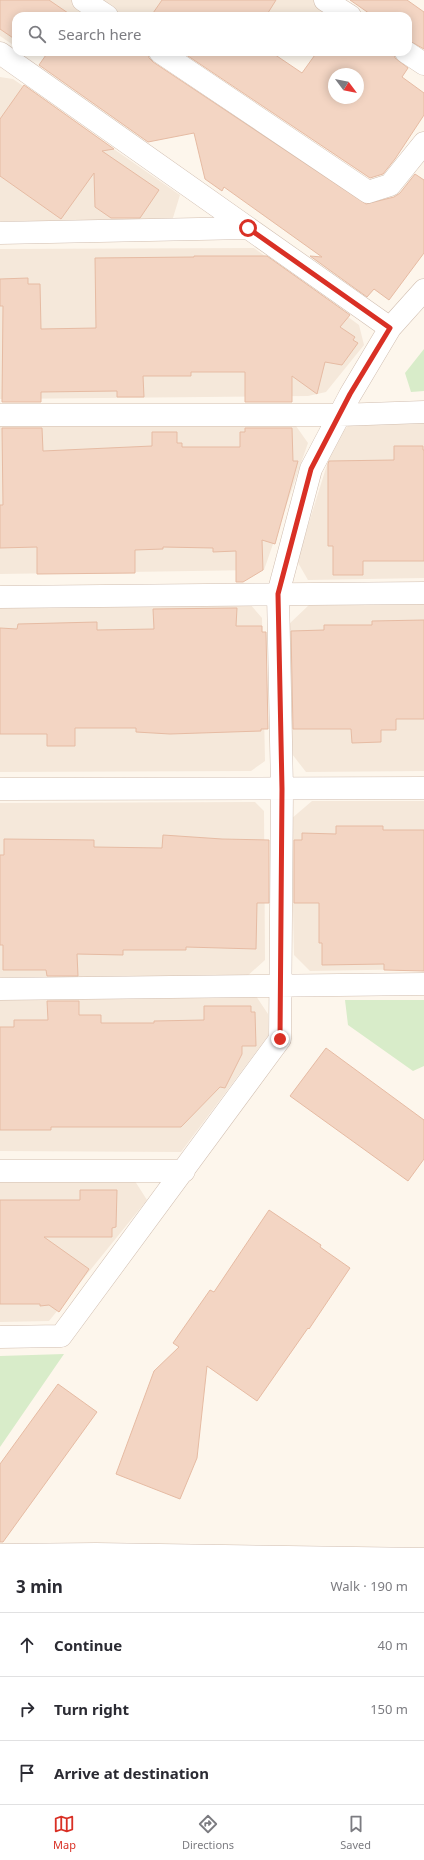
<!DOCTYPE html>
<html lang="en">
<head>
<meta charset="utf-8">
<style>
  :root { --surface:#fff; --page:#f2f2f3; --text:#2b2b33; --muted:#7c7c81; --line:#e1e1e2; --accent:#d93025 }
  body { margin:0; font-family:"Noto Sans",sans-serif; background:var(--page); color:var(--text) }
  .compass { position:absolute; left:328px; top:68px; width:36px; height:36px; border-radius:50%; background:var(--surface); box-shadow:0 2px 10px #0003; rotate:122deg }
  .stop { position:absolute; width:12px; height:12px; margin:-9px; border:3px solid #d93025; border-radius:50%; background:#fff }
  .stop.end { background:#d93025; border-color:#fff; box-shadow:0 1px 4px #0008 }
  .list { margin:0; padding:0; list-style:none }
  h2 { display:flex; justify-content:space-between; align-items:center; height:52px; margin:0; padding:0 16px; font-size:17px }
  h2 small { font-size:13px; font-weight:400; color:var(--muted) }
  .list li { display:grid; grid-template-columns:26px 1fr auto; gap:12px; align-items:center; box-sizing:border-box; height:64px; padding:0 16px; border-top:1px solid var(--line) }
  .list b { display:block; font-size:15px; white-space:nowrap }
  .list em { font-size:13px; font-style:normal; color:var(--muted) }
  .icon { flex:none; width:22px; height:22px; fill:none; stroke:currentColor; stroke-width:2; stroke-linecap:round; stroke-linejoin:round }
  .map { position:relative; flex:none; width:424px; height:1560px; overflow:hidden }
  .search { position:absolute; background:var(--surface); box-shadow:0 2px 10px #0003; left:12px; right:12px; top:12px; height:44px; display:flex; align-items:center; gap:10px; box-sizing:border-box; padding:0 14px; border-radius:12px; color:var(--muted); font-size:15px }
  .sheet { height:244px; background:var(--surface) }
  nav { display:flex; justify-content:space-around; align-items:center; box-sizing:border-box; height:56px; border-top:1px solid var(--line); background:var(--surface); font-size:11px; color:var(--muted) }
  nav a { display:grid; justify-items:center; gap:2px }
  nav .on { color:var(--accent) }
  .map>svg:first-child { display:block }
</style>
</head>
<body>
<div class="map">
<svg width="424" height="1560" viewBox="0 0 424 1560">
  <rect width="100%" height="100%" fill="#fdf6ec"/>
  <path fill="#f5e8da" d="M0 0H71L95 16H16V47L0 36Z
    M95 0H313L337 16H119Z
    M0 77 13 79 180 195 172 221H0Z
    M254 248 359 325 364 345 326 392 308 396 0 399V249Z
    M351 423H424V578L308 580 297 561 335 439Z
    M0 426H296L308 443 264 570 0 574Z
    M250 604 262 618 265 761 251 771 0 772V606Z
    M424 604V771L306 772 292 754 288 625 309 605Z
    M312 801H424V969L310 971 294 955 291 819Z
    M255 802 264 811 265 960 245 978 0 977V803Z
    M256 996 268 1014V1036L181 1152 0 1151V998Z
    M0 1178H133L147 1200 49 1321 0 1322Z"/>
  <path fill="#d8ecc9" d="M424 349V391L411 392 405 373Z
    M345 1000H424V1066L413 1071 348 1025Z
    M64 1354 0 1447V1356Z"/>
  <path fill="#f3d5c3" stroke="#e6bba3" fill-rule="evenodd" d="M0 0H49L68 13 67 16H16V40L0 29Z
    M162 0H276L266 16H151Z
    M350 0H407L424 12V49L408 40V16H373Z
    M48 52H148L149 58 153 62 366 204 394 197 400 193 415 174 424 180V253L389 300 374 289 367 297 310 256 322 257 224 187 222 191 205 179 194 133 148 142 39 65Z
    M182 52H271L302 73 317 52H394L395 58 408 68 402 77 424 93V115L395 159 383 174 370 178ZM334 74H358V98H334Z
    M24 85 114 149 102 151 159 190 140 218H111L95 207 94 173 61 219 0 176V119Z
    M194 256H267L350 315 340 327 355 337 353 340 358 343 342 365 325 362 317 394 292 376V402H245V372H191V376H143L144 397H117V391L41 392V402H2L3 306H0V279L28 278V284H40L41 329 96 328 95 258 194 257Z
    M2 428H42L43 451 152 446V432H177V443H182V447H240V432H245V428H292L293 461H298L275 544 262 540 263 570 243 582H236V551L213 552V548L163 547V549L135 550V573L37 574V547L0 548V505H3Z
    M394 446H423V450H424V561H363V575H333V546H328V464L329 461 394 460Z
    M237 608 236 626H262V632H266L268 729H261V731L170 734 136 732V728H75V746H47V734H0V628L17 629 18 624 97 622V630L154 629 153 609Z
    M424 620V719H396V730H381V742L352 743 351 729H293L291 631 324 630V625H372V621Z
    M336 826H383V830H424V971L384 970V964L322 965V943H319V903H294V840H302V833L336 834Z
    M163 835 222 839 269 840V903H257L256 949 186 947V950H123V955L77 954 78 976H47L46 970H3V945H0V855H4V839L94 840V847L162 848Z
    M47 1001H79V1015H101V1023H154V1021L204 1020V1006H251V1012H255L256 1046H242V1054L225 1088 220 1087 181 1127H51V1130H0V1027H14V1020H48Z
    M326 1048 424 1120V1159L408 1181 290 1096Z
    M80 1190H117L116 1227 112 1228V1237H44L89 1269 59 1312 49 1305 40 1306V1304H0V1200H80Z
    M269 1210 321 1245 320 1247 350 1268 309 1329 308 1328 257 1401 207 1366 197 1458 180 1499 116 1474 154 1371 179 1347 173 1343 210 1290 214 1292Z
    M58 1384 97 1412 3 1542H0V1464Z"/>
  <g fill="none" stroke-linecap="round" stroke-linejoin="round">
    <defs>
      <path id="minor" d="M83 0 107 16
        M325 0 350 16
        M160 52 368 192 390 185 424 143
        M406 52 424 64
        M0 53 390 328
        M0 233 248 228
        M0 415H339L424 412
        M0 597 424 593
        M0 789 424 788
        M0 989 424 984
        M0 1171H184
        M0 1337 61 1336 280 1039 282 789 278 594 311 469 350 395 390 328 424 290
        M0 1555 96 1554 424 1559"/>
    </defs>
    <use href="#minor" stroke="#d1beb0" stroke-width="23"/>
    <use href="#minor" stroke="#fff" stroke-width="22"/>
  </g>
  <g fill="none" stroke-linecap="round" stroke-linejoin="round">
    <path stroke="#d93025" stroke-width="5" d="M248 228 390 328 350 394 311 469 278 594 282 789 280 1039"/>
  </g>
</svg>
<svg class="compass" viewBox="-18 -18 36 36"><path d="M0-13l5 13h-10z" fill="#e53935"/><path d="M0 13l5-13h-10z" fill="#7c7c81"/></svg>
<div class="stop" style="left:248px;top:228px"></div>
<div class="stop end" style="left:280px;top:1039px"></div>
<div class="search"><svg class="icon" aria-label="search" viewBox="0 0 24 24"><circle cx="10" cy="10" r="6"/><path d="M15 15l6 6"/></svg>Search here</div>
</div>
<section class="sheet">
<h2>3 min<small>Walk · 190 m</small></h2>
<ul class="list">
<li><svg class="icon" aria-label="ahead" viewBox="0 0 24 24"><path d="M12 20V5M6 11l6-6 6 6"/></svg><div><b>Continue</b></div><em>40 m</em></li>
<li><svg class="icon" aria-label="right" viewBox="0 0 24 24"><path d="M7 20v-9h11M14 6l5 5-5 5"/></svg><div><b>Turn right</b></div><em>150 m</em></li>
<li><svg class="icon" aria-label="arrive" viewBox="0 0 24 24"><path d="M6 21V4h12l-3 4 3 4H6"/></svg><div><b>Arrive at destination</b></div></li>
</ul>
</section>
<nav>
<a class="on"><svg class="icon" aria-label="map" viewBox="0 0 24 24"><path d="M3 6l6-2 6 2 6-2v14l-6 2-6-2-6 2zM9 4v14M15 6v14"/></svg>Map</a>
<a><svg class="icon" aria-label="directions" viewBox="0 0 24 24"><path d="M12 3l9 9-9 9-9-9zM9 14v-3h6M13 9l2 2-2 2"/></svg>Directions</a>
<a><svg class="icon" aria-label="saved" viewBox="0 0 24 24"><path d="M7 4h10v16l-5-4-5 4z"/></svg>Saved</a>
</nav>
</body>
</html>
